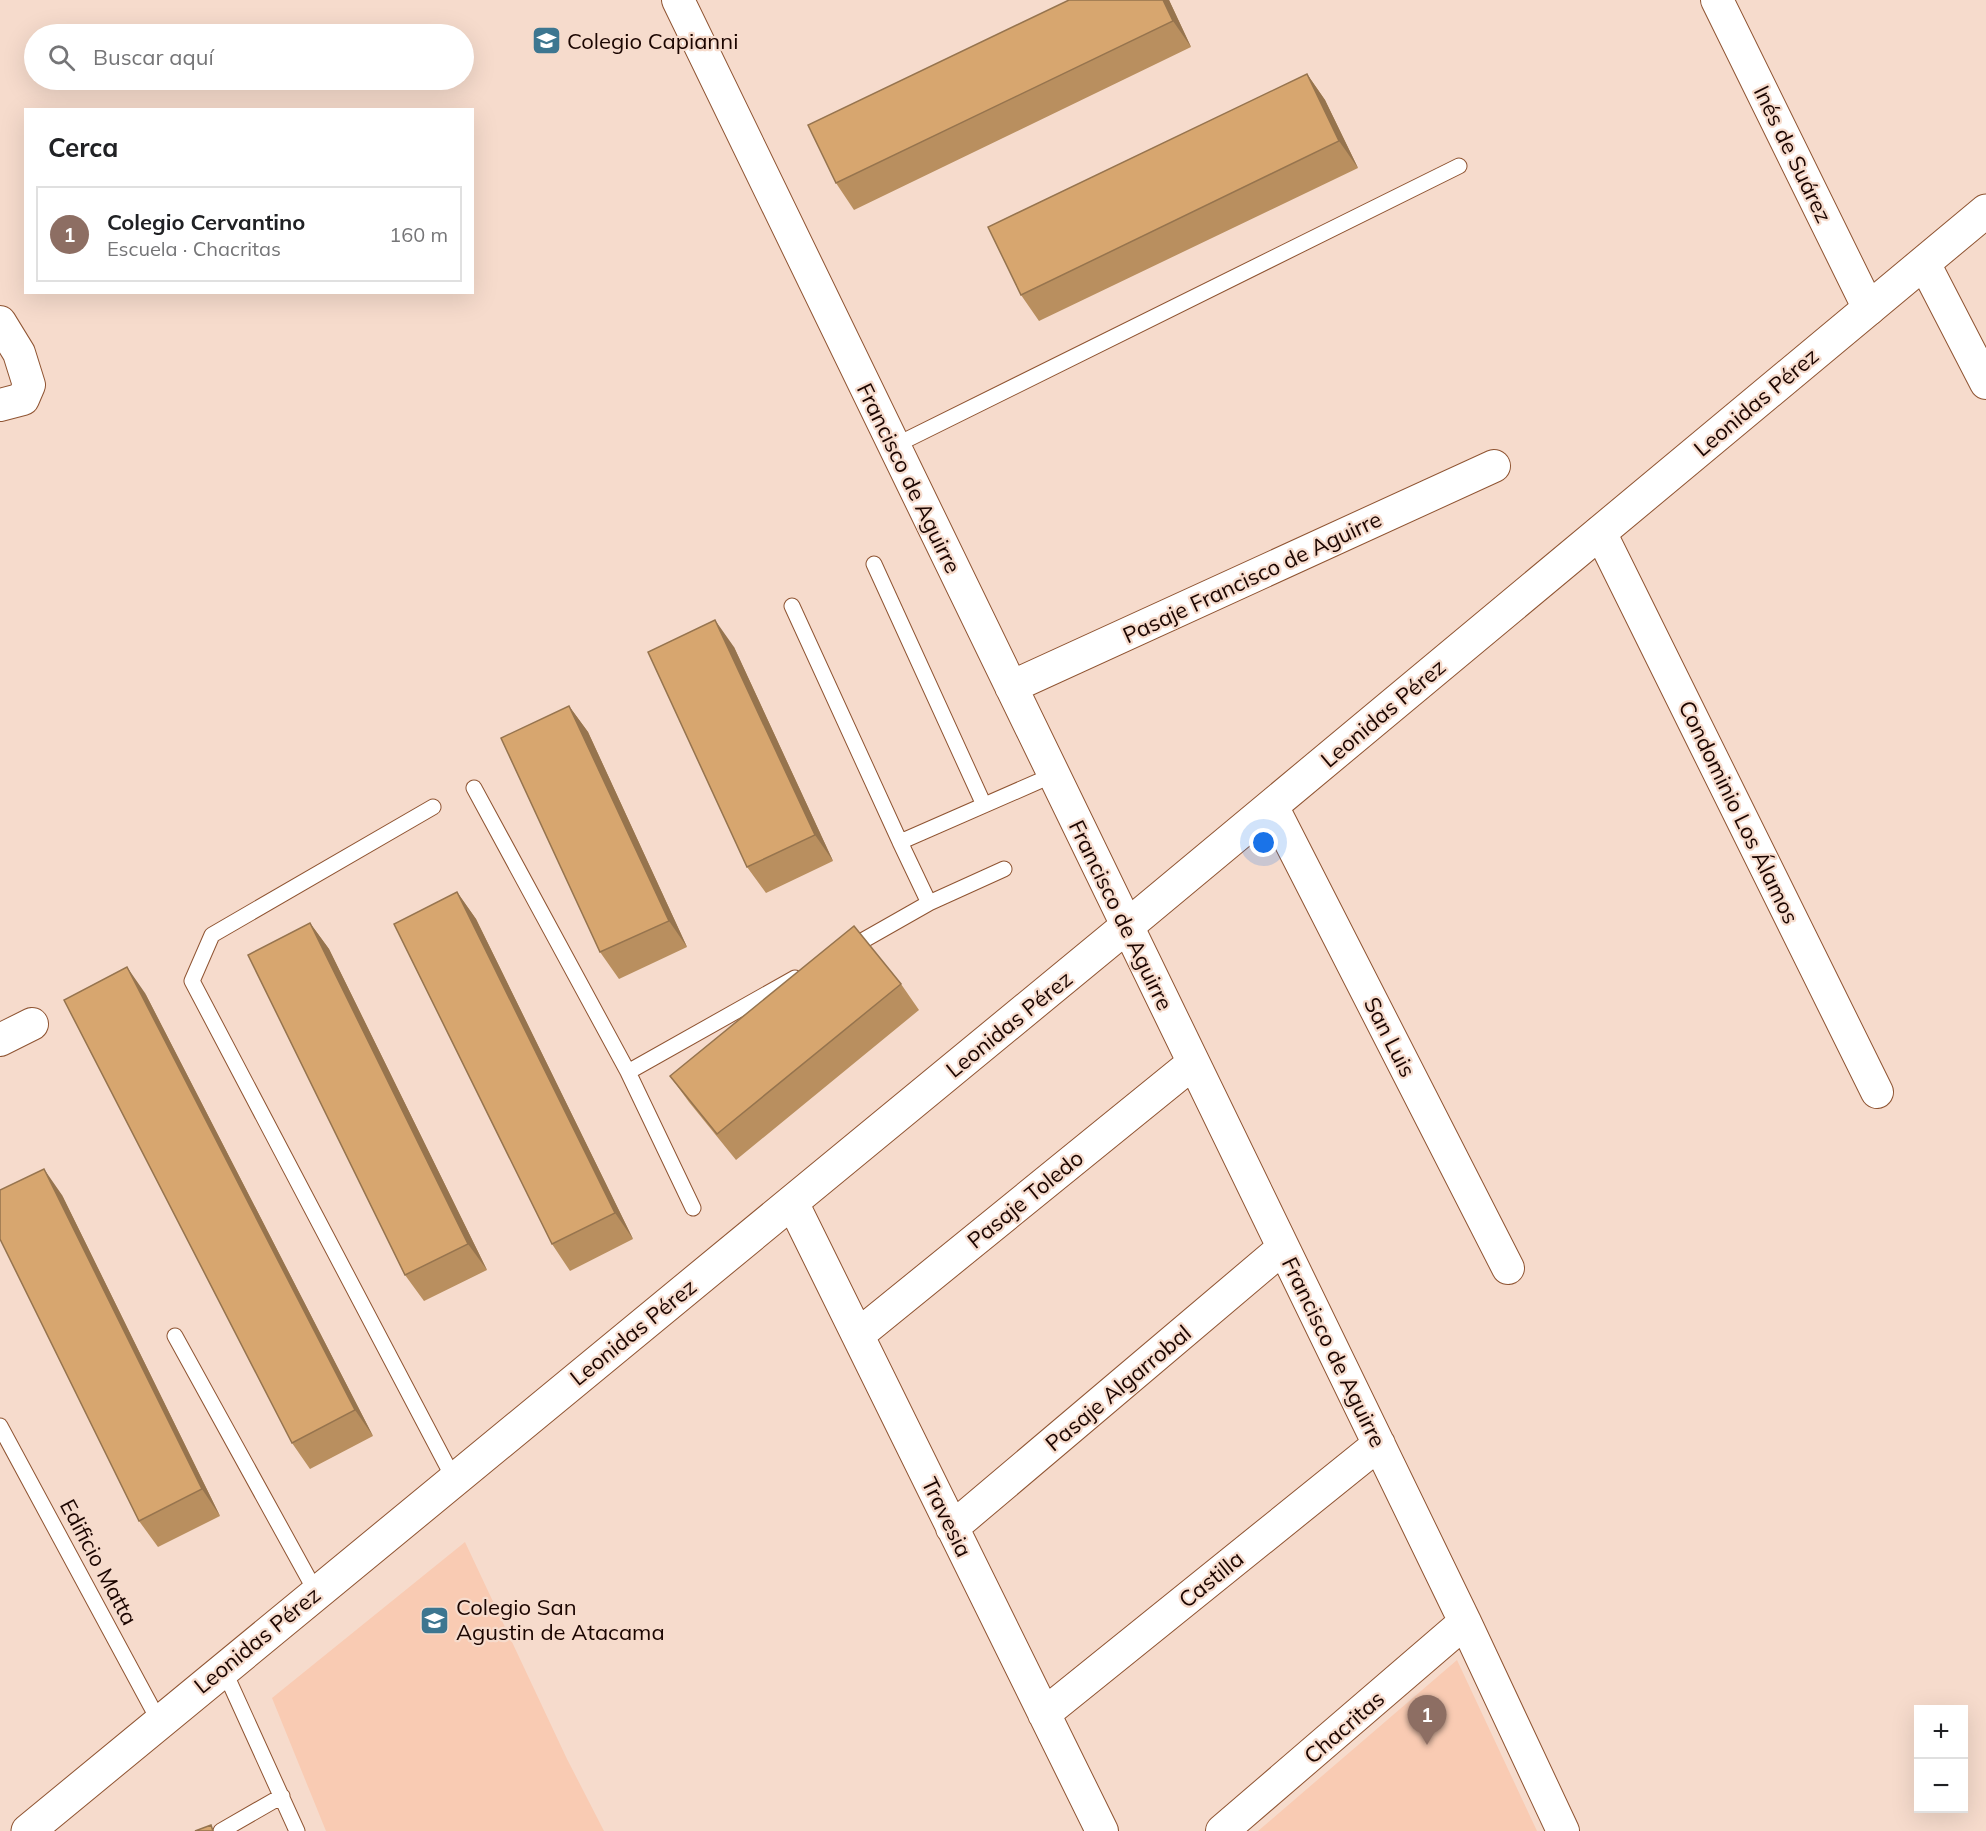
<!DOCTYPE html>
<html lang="es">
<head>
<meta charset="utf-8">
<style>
  :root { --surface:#fff; --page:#f6f6f6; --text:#202124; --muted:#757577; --line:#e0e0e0; --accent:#3d7690 }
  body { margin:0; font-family:Mulish,sans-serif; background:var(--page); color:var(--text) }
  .controls { position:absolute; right:18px; bottom:18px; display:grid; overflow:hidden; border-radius:0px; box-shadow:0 6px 24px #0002 }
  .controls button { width:54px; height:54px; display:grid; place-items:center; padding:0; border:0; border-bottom:2px solid var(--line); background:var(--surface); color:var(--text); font:30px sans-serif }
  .you { position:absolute; left:1264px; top:843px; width:21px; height:21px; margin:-15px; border:4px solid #fff; border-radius:50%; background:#1a73e8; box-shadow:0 0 0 9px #1a73e833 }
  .badge { display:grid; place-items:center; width:39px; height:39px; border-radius:50%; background:var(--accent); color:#fff; font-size:20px; font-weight:700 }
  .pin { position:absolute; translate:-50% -50px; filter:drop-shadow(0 2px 3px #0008) }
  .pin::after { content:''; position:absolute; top:32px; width:21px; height:18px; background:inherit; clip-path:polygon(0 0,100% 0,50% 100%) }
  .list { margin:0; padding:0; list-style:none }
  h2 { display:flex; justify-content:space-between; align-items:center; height:78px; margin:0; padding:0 24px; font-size:26px }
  h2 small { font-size:20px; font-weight:400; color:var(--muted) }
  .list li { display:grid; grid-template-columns:39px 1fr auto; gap:18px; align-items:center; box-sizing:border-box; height:96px; margin:0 12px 12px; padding:0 12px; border:2px solid var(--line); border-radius:0px }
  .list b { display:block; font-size:22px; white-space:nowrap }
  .list p { margin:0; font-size:20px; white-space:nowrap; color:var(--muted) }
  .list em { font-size:20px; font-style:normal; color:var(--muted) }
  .icon { flex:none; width:33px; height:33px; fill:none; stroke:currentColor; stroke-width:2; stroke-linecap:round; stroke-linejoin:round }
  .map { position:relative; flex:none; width:1986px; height:1831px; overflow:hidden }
  .search { position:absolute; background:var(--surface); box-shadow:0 6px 24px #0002; left:24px; top:24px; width:450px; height:66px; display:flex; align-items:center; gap:15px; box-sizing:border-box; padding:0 21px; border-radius:33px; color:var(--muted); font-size:22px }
  .panel { position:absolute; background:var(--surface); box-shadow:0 6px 24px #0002; left:24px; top:108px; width:450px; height:186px; border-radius:0px }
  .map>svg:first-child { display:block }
</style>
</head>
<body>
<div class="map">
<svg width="1986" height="1831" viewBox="0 0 1986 1831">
  <rect width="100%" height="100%" fill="#f6dbcc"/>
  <path fill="#f9cbb3" d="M465 1542 567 1759 604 1831H326L272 1698Z
    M1457 1660 1537 1831H1258Z"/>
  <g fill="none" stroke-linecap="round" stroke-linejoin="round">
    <defs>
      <path id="service" d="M894 446 1459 166
        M874 564 984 805
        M792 606 900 842 1053 775
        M474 788 628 1072 795 978
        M433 807 212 935 192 981 454 1479
        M900 842 929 903 1004 869
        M848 949 929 903
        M628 1072 693 1208
        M175 1336 316 1592
        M0 1426 159 1721
        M223 1668 297 1831
        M221 1831 282 1796"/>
      <path id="minor" d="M678 0 1465 1622 1563 1831
        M1717 0 1869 309
        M1924 263 1986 383
        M0 322 19 353 29 385 23 399 0 405
        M1600 532 1877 1092
        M1011 687 1494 466
        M1272 806 1508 1268
        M0 1040 32 1024
        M792 1202 1102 1831
        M858 1335 1193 1063
        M952 1528 1283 1248
        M1044 1714 1379 1444
        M1222 1831 1465 1622"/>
      <path id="tertiary" d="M28 1831 1126 927 1986 211"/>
    </defs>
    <use href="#service" stroke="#8f5432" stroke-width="17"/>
    <use href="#minor" stroke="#8f5432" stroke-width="34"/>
    <use href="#tertiary" stroke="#8f5432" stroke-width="35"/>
    <use href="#service" stroke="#fff" stroke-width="15"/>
    <use href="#minor" stroke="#fff" stroke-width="32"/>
    <use href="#tertiary" stroke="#fff" stroke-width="33"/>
  </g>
  <path fill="#b98f5f" d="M1169 0 1191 47 854 210 836 183Z
    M1307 74 1325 100 1358 168 1039 321 1021 295Z
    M734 647 833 861 766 893 747 867Z
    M569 706 588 732 687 947 619 979 600 952Z
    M457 892 476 919 633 1239 570 1271 552 1244Z
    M310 923 329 949 487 1270 424 1301 405 1275Z
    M901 984 919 1010 736 1160 689 1102 670 1076Z
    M145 993 373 1436 310 1469 292 1443Z
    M62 1195 220 1516 158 1547 139 1521Z"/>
  <path fill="#96744e" d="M1163 0H1169L1191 47 1173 21Z
    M1307 74 1325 100 1358 168 1339 141Z
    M715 620 734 647 833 861 815 835Z
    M569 706 588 732 687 947 669 921Z
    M457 892 476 919 633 1239 615 1213Z
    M310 923 329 949 487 1270 468 1244Z
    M127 967 145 993 373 1436 355 1410Z
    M44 1169 62 1195 220 1516 202 1489Z"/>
  <path fill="#d7a66f" stroke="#96744e" stroke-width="1.5" d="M1069 0H1163L1173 21 836 183 808 125Z
    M1307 74 1339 141 1021 295 988 227Z
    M715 620 815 835 747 867 648 652Z
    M569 706 669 921 600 952 501 738Z
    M457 892 615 1213 552 1244 394 924Z
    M310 923 468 1244 405 1275 248 955Z
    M854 926 901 984 717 1134 670 1076Z
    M127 967 355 1410 292 1443 64 1000Z
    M44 1169 202 1489 139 1521 0 1239V1190Z
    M211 1825 213 1831H195Z"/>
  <defs>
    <symbol id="school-square" viewBox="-11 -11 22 22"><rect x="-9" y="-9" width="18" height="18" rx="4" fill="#3d7690" stroke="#f6dbcc"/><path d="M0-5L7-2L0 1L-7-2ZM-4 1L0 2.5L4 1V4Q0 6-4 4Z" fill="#fff"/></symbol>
  </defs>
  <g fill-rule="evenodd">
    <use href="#school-square" x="530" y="24" width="33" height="33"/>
    <use href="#school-square" x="418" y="1604" width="33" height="33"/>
  </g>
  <g text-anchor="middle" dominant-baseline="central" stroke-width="4.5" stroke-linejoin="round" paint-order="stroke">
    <g font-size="22" fill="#1b0500" stroke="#f6dbcc" text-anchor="start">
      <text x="567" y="41">Colegio Capianni</text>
      <text x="456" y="1607">Colegio San<tspan x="456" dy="25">Agustin de Atacama</tspan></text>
    </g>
    <g font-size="22" fill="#1b0500" stroke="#f6dbcc">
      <text transform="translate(1793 154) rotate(64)">Inés de Suárez</text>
      <text transform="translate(1756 402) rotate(-40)">Leonidas Pérez</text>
      <text transform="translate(909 478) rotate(64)">Francisco de Aguirre</text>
      <text transform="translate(1252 577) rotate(-25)">Pasaje Francisco de Aguirre</text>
      <text transform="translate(1383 713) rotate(-40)">Leonidas Pérez</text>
      <text transform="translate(1739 812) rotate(64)">Condominio Los Álamos</text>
      <text transform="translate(1121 915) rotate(64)">Francisco de Aguirre</text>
      <text transform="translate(1009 1024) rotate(-39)">Leonidas Pérez</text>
      <text transform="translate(1390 1037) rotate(63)">San Luis</text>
      <text transform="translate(1025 1199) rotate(-39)">Pasaje Toledo</text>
      <text transform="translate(633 1332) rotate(-39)">Leonidas Pérez</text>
      <text transform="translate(1334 1352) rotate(64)">Francisco de Aguirre</text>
      <text transform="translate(1118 1388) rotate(-40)">Pasaje Algarrobal</text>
      <text transform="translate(947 1517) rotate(64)">Travesia</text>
      <text transform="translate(99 1562) rotate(62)">Edificio Matta</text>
      <text transform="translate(1211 1579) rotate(-39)">Castilla</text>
      <text transform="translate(257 1640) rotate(-39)">Leonidas Pérez</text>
      <text transform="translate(1344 1727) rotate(-41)">Chacritas</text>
    </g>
  </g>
</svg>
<div class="controls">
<button>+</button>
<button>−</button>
</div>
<div class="you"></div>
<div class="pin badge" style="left:1427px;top:1745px;background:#8d6e63">1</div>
<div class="search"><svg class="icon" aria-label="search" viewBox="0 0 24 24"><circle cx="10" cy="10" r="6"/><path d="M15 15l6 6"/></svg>Buscar aquí</div>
<section class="panel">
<h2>Cerca<small></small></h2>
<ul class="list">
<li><span class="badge" style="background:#8d6e63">1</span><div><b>Colegio Cervantino</b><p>Escuela · Chacritas</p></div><em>160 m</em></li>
</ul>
</section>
</div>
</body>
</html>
